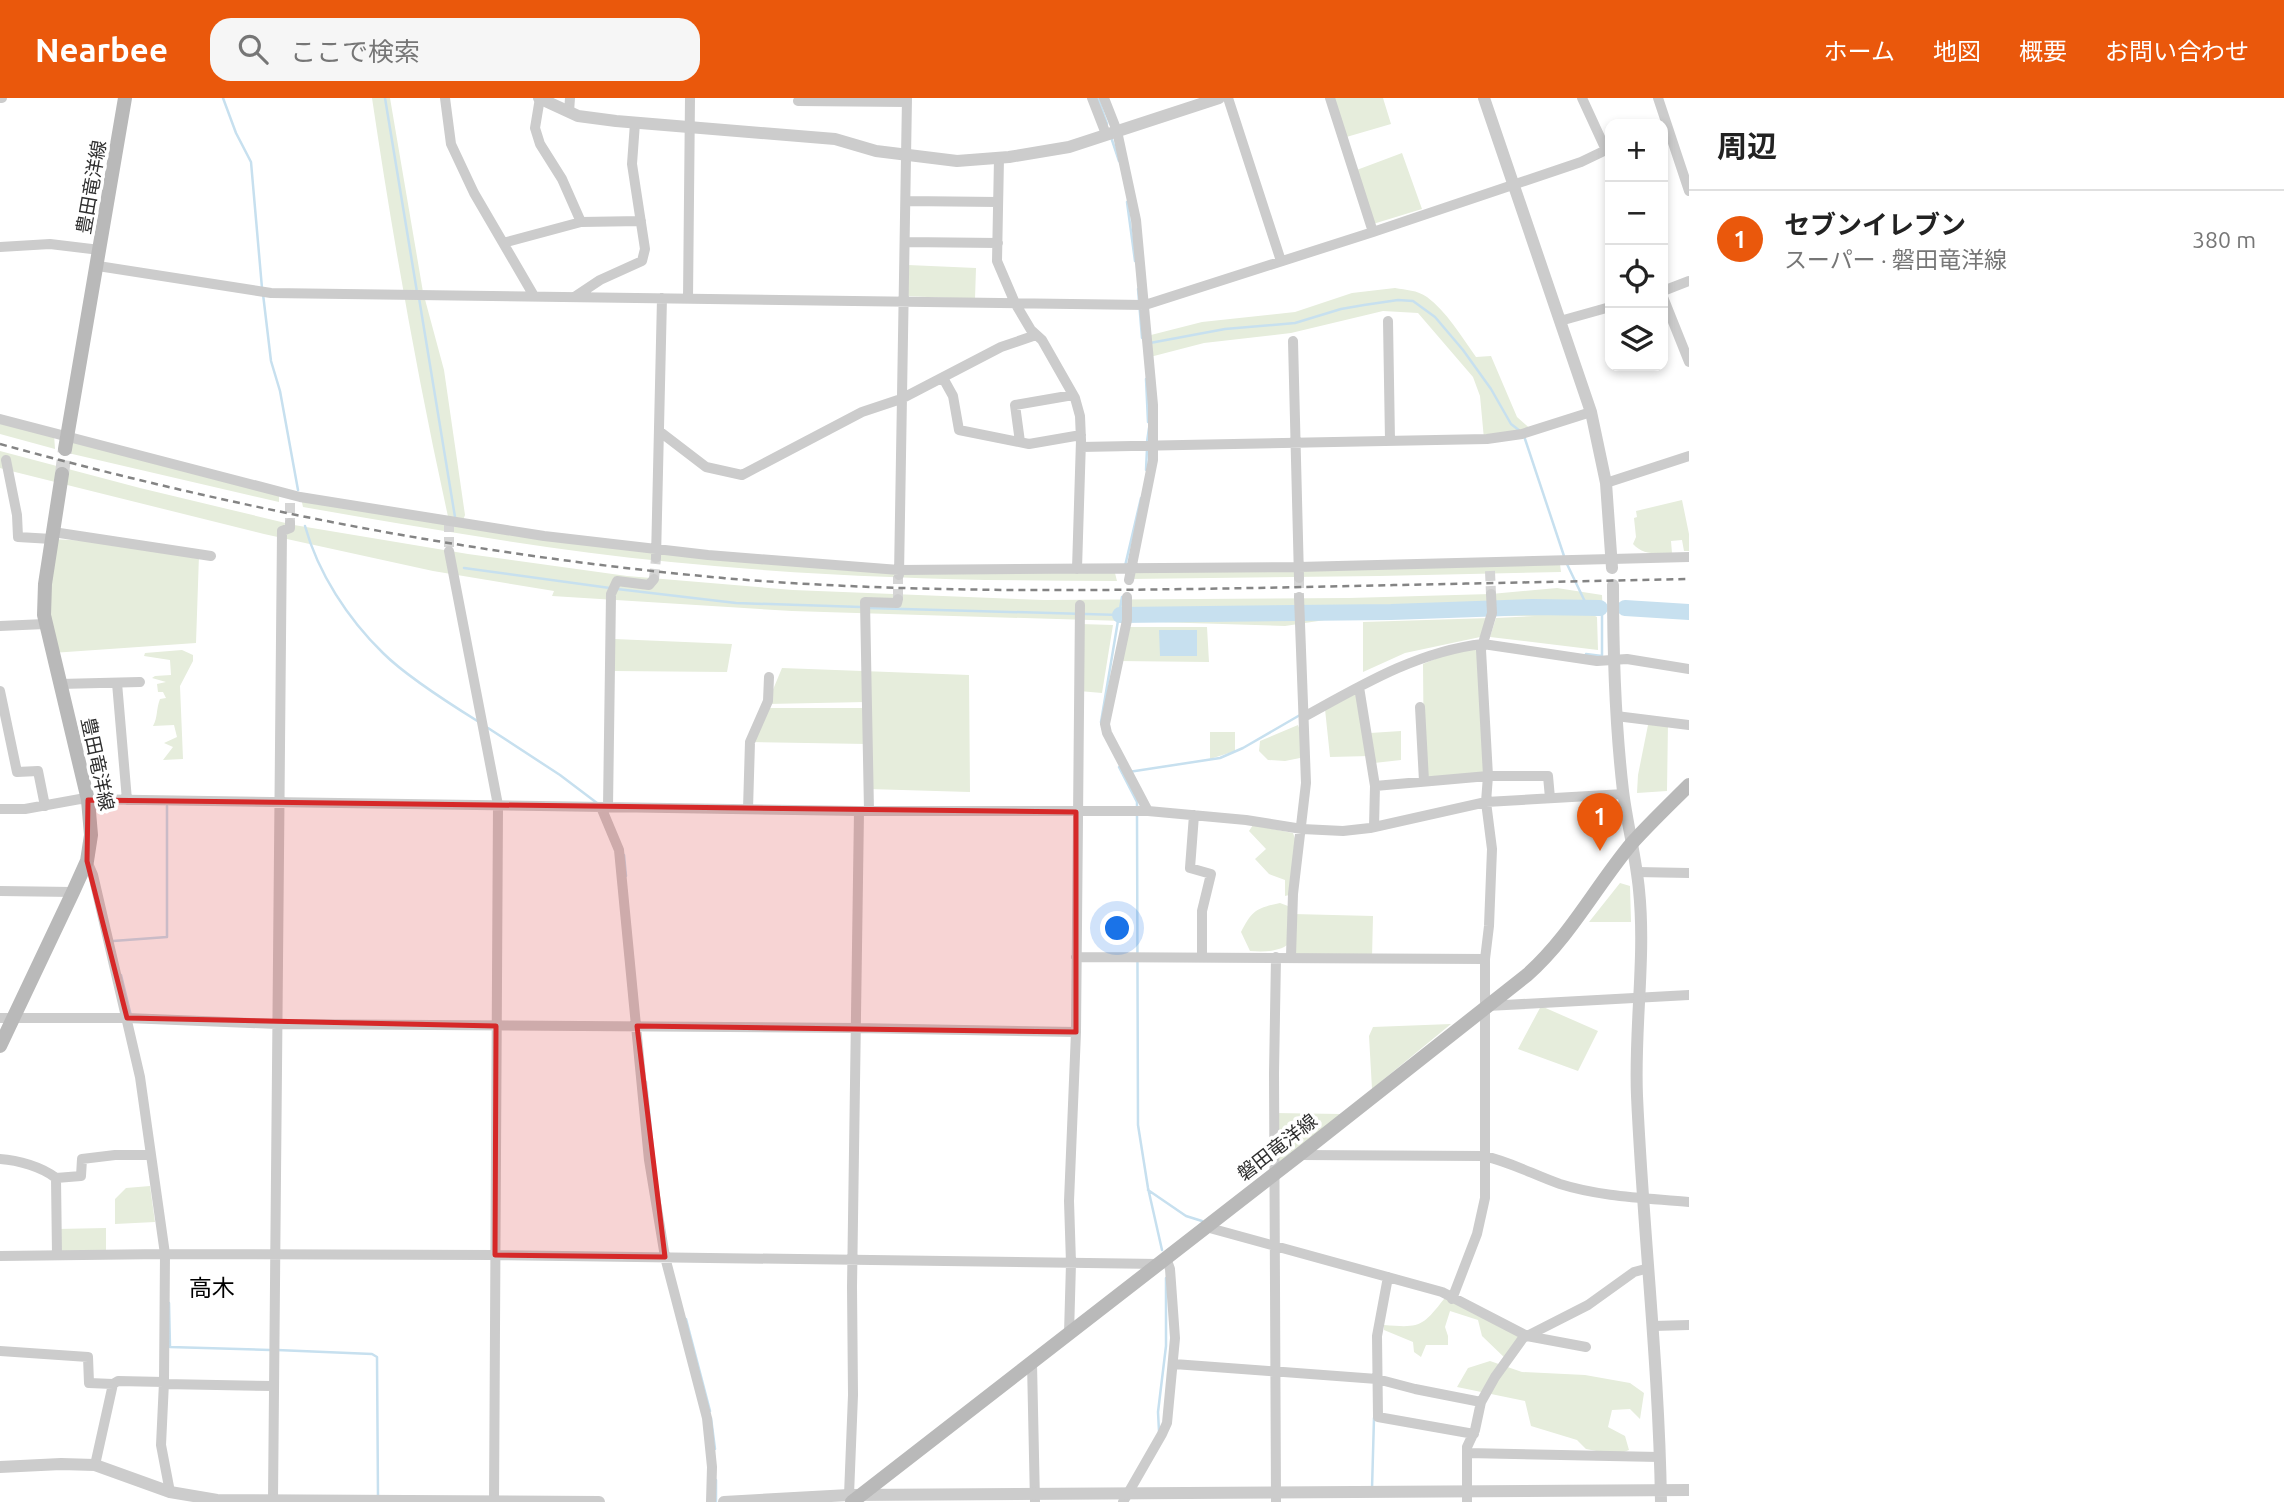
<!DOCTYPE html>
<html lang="ja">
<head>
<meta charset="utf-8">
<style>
  :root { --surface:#fff; --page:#f6f6f6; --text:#222; --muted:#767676; --line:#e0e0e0; --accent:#ea580c }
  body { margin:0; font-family:Ubuntu,"Noto Sans JP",sans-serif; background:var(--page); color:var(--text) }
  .controls { position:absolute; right:21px; top:21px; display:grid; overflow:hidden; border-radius:14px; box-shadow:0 4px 10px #0003 }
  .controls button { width:63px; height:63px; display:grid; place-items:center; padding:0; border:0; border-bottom:2px solid var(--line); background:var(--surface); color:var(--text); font:35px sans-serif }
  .you { position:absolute; left:1118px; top:831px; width:24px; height:24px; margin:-18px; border:5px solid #fff; border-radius:50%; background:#1a73e8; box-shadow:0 0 0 10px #1a73e833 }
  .badge { display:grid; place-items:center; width:46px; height:46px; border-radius:50%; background:var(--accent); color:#fff; font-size:23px; font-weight:700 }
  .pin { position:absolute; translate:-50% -58px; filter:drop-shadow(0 2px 4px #0008) }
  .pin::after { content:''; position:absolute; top:37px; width:24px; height:21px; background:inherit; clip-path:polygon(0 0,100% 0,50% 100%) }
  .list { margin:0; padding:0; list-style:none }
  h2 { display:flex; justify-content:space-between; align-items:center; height:91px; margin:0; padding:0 28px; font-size:30px }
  h2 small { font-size:23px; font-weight:400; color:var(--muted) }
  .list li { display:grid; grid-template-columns:46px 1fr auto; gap:21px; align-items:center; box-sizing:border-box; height:98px; padding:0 28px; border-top:2px solid var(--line) }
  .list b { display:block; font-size:26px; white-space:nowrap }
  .list p { margin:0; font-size:23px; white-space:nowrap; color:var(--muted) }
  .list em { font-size:23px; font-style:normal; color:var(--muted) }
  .icon { flex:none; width:38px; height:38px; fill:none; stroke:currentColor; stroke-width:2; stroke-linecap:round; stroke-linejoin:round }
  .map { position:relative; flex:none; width:1689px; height:1404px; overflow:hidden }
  header { display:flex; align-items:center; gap:42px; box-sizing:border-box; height:98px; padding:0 35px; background:var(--accent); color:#fff }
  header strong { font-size:33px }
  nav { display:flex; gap:38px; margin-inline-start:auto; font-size:24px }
  .search { width:490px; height:63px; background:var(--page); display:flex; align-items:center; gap:18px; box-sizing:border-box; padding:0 24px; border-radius:21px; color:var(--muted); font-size:26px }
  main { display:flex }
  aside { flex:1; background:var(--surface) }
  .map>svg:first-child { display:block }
</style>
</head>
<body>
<header>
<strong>Nearbee</strong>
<div class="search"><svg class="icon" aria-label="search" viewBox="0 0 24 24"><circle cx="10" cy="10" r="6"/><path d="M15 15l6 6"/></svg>ここで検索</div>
<nav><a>ホーム</a><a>地図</a><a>概要</a><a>お問い合わせ</a></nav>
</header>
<main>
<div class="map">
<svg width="1689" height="1404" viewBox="0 0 1689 1404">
  <rect width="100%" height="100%" fill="#fff"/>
  <path fill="#e6eddc" d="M372 0H390L423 194 444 272 465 417 462 425 526 435 897 471H1114L1117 483C968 483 819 479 671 464 547 452 425 430 303 409L301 400 449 423C418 283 393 141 372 0Z
    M1330 0H1383L1391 26 1343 40Z
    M1402 55 1422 111 1373 126 1354 73Z
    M908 167 976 170 975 201 904 198Z
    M1395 190C1406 192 1417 192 1427 199 1446 213 1462 239 1476 259L1491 258 1517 319 1533 333 1484 341 1480 298 1473 279 1418 215 1383 213 1291 235 1204 245 1150 259 1147 238 1202 224 1295 214 1352 195Z
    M0 321 54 336 55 351 0 336Z
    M70 341 279 395V404L68 355Z
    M0 353 140 390 294 427 468 456 627 478 793 492 1044 502 1349 500 1491 496 1557 490 1602 497 1603 518H1595L1597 519 1598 552 1490 539 1496 520 1535 518 1345 519 1285 528 792 513 552 498 554 493 433 473 264 436 7 372 0 370Z
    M1682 402 1689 436V453H1684L1682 442 1671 443 1672 455C1657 455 1644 458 1633 446L1636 439 1634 420 1637 419 1636 413Z
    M52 441 124 445 199 457 196 545 52 555 47 475Z
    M1560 466 1561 474 1379 478 1129 481 1131 471Z
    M1490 520 1485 538 1405 555 1363 574V524Z
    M1080 526 1113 527 1102 595 1079 593Z
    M1126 529H1207L1209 564 1118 563Z
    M614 541 732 546 727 574 613 573Z
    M1479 547 1488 674 1424 680 1423 566 1467 548Z
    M182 552 193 557V563L180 588 183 661 163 662 173 649 164 645 177 639 174 627 153 628C158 619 156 611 160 601L166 600 163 594H158L157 586 166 584 152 580 155 578 171 577 170 562 144 558 145 555Z
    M782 570 969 577 970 694 868 691 867 646 750 644 765 610H867L866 604 767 606Z
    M1360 592 1370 658 1330 659 1325 611Z
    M1649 622 1668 624 1667 693 1637 695 1638 677Z
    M1298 627 1305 647V659L1285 663 1268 662 1259 653 1260 643Z
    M1401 633V662L1374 665 1370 635Z
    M1210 634H1235V653L1210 661Z
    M1253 727 1293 735 1299 752 1293 796 1285 798V782L1269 776 1255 761 1266 751 1249 733Z
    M1620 785 1630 788 1631 824H1589Z
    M1280 805 1288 808V822L1293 816 1373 818 1372 860 1291 858V844C1281 854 1264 854 1250 853L1241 834C1252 813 1256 810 1280 805Z
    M1541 908 1598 933 1578 973 1518 951Z
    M1451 926 1372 991 1369 938 1373 929Z
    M1274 1015 1342 1016 1278 1067Z
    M150 1088 155 1124 115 1126V1101L126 1090Z
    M106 1130V1152L57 1154V1131Z
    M1444 1201 1455 1202 1523 1236 1507 1262 1482 1238 1478 1222 1450 1213 1445 1229 1448 1238V1247H1426L1421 1259 1414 1254 1413 1244 1384 1232V1227C1420 1230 1422 1229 1444 1201Z
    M1490 1263 1522 1274 1585 1277 1630 1285 1644 1295 1640 1321 1630 1311 1612 1312 1608 1329 1625 1338 1629 1352 1624 1354 1607 1355 1586 1351 1577 1342 1531 1328 1525 1303 1457 1289 1468 1270Z"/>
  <path fill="#c7e0ef" d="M1159 532H1197V558H1160Z"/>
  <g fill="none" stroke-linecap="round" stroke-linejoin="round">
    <path stroke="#c7e0ef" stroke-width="2.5" d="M223 0 236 35 251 64 262 190
      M385 0 417 194
      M1098 0 1107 26
      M1111 39 1119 63
      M1127 104 1135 163
      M1138 191 1142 240
      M263 196 271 263 280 293 298 392
      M419 200 455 419
      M1150 245 1225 231 1295 225 1341 211 1364 207 1398 202 1413 203 1435 219 1463 252 1491 291 1511 326 1520 333
      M1146 281 1148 324
      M1524 338 1564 458
      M1147 344 1149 330
      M1146 372 1147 351
      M305 428C318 475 348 521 383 555 407 579 450 606 479 624
      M1566 464 1588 510 1602 513V558L1586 556
      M1125 468 1141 400
      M464 470 610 490
      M617 491 736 505 861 509
      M868 510 1120 517
      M1101 624 1122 499
      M488 630 560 677 597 705
      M1119 669 1137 704V710
      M1122 675 1220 660 1243 650 1300 617
      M1137 717 1138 1027 1148 1090 1162 1152
      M624 757 626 778
      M113 843 167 839V708
      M121 877 131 918
      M646 984 655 1071
      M1148 1092 1186 1118 1202 1123
      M169 1205 170 1249 270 1252
      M686 1221 710 1313
      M277 1252 372 1256 377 1259 378 1399
      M711 1320 715 1351
      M1159 1333 1158 1314 1166 1248V1180
      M716 1382V1404
      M1372 1391 1374 1320"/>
    <path stroke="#c7e0ef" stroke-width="16" d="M1625 510 1689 514
      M1120 517 1391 514 1532 509 1600 510"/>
    <path stroke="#d5d5d5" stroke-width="10" stroke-dasharray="10 5" stroke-linecap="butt" d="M290 405V425
      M449 424V453
      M1490 473 1491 496
      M1299 480V499
      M654 481 656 460
      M898 501V478"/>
    <path stroke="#d5d5d5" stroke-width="14" stroke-dasharray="14 7" stroke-linecap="butt" d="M62 376 65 351"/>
    <path stroke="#ccc" stroke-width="10" d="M0 0H2
      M445 0 451 46 474 95 534 198
      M540 0 535 30 540 46 562 81 581 124
      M1092 0 1106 36
      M1104 0 1117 33 1136 122 1153 307V362L1129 482
      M1228 0 1281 163
      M1330 0 1373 134
      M1658 0 1689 93
      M798 3 907 4
      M569 14 570 0
      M999 60 997 163 1015 205 1031 232 1042 242 1075 300 1080 318 1081 342 1077 471
      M906 103 998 104
      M905 144 998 145
      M503 145 581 124 641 123
      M0 149 50 146 100 152
      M98 168 271 195 1145 207 1373 134 1581 64 1606 52 1582 0
      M1663 193 1689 183
      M576 198 600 182 642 163 645 151 632 66 635 25
      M1663 199 1689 264
      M688 201 690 0
      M1388 223 1390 343
      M1560 223 1610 209
      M1293 243 1299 480
      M943 280 953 298 959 332 1029 346 1081 337
      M0 321 300 399 544 438 708 457 899 472 1298 469 1689 459
      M659 333 706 369 742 377 862 314 901 301 1001 249 1036 237
      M1020 344 1015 307 1073 297
      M1081 349 1487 341 1522 336 1591 314
      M6 362 17 417 18 439 52 441
      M1606 385 1689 358
      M53 434 211 458
      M449 453 498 707 494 1404
      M656 460 662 200
      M899 477 907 0
      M1127 499V522L1105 626 1107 635 1148 713
      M0 528 45 526
      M117 585 127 702
      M60 586 140 584
      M1359 589 1375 688 1374 729
      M0 593 17 674 38 673 45 708
      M1420 609 1424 683
      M1616 618 1689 627
      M1304 619C1360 588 1418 553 1483 546L1597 563 1627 561 1689 571
      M1375 688 1488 678H1548L1550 700
      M601 709 619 752 649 1062 665 1159 707 1320 712 1369 711 1404
      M608 709 611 496 617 483 649 487 654 481
      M0 711H25L80 701 859 713H1148L1246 722 1302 731 1343 733 1370 730 1486 704 1624 696
      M748 711 750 644 768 603 769 579
      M869 713 865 504 897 505 898 501
      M1194 717 1190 770 1211 776 1202 813V859
      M87 763 93 777 140 979 165 1156 164 1284 161 1347 170 1394
      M1636 774 1689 775
      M0 793 73 794
      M1291 858 1293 796 1306 685 1299 499
      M1076 859 1485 861
      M1276 859 1274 975 1276 1404
      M1487 908 1689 897
      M0 920H127L277 926 856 930 1076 934
      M1300 1057 1484 1058C1511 1064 1534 1077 1560 1086 1601 1099 1647 1100 1689 1104
      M0 1061C18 1062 42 1069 56 1080L81 1078 82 1061 115 1057H150
      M56 1080 57 1157
      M1206 1129 1442 1194 1527 1238 1586 1249
      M0 1158 165 1156 495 1157 1159 1166
      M1388 1179 1377 1238 1378 1319 1474 1336
      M1452 1201 1477 1136 1485 1100V861L1489 828 1492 751 1486 704 1488 678 1481 552 1492 515 1491 496
      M1653 1228 1689 1227
      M1069 1236 1071 1165 1069 1103 1076 934 1080 507
      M0 1253 88 1259 89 1285 113 1286 118 1283 164 1284
      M1032 1265 1035 1404
      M1174 1266 1377 1281 1415 1291 1481 1304
      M164 1286 274 1288
      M1467 1355 1659 1359
      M95 1367 113 1286
      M849 1397 853 1297 852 1189 859 713
      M273 1401 282 433 290 430V425
      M1123 1404 1162 1336 1167 1325 1175 1240 1170 1171 1166 1160
      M1467 1404V1349L1475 1332 1481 1304 1495 1279 1523 1240 1588 1207 1634 1174 1649 1170"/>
    <path stroke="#ccc" stroke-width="12" d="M539 0 578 18 616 23 835 41 876 53 957 63 1009 59 1069 49 1219 0
      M1484 0 1591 314 1606 385 1612 470
      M1613 487C1613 556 1615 624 1623 693 1627 726 1636 759 1639 792 1646 860 1634 930 1637 998 1643 1133 1659 1268 1661 1404
      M0 1369 61 1366 95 1367 170 1394 217 1402 599 1404
      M724 1404 849 1397 1689 1392"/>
    <path stroke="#b9b9b9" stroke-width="14" d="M65 351 125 0
      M0 948 73 794 87 763 91 737 88 702 44 517 45 486 62 376
      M852 1404 1299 1057 1527 877C1570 839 1596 788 1632 745 1650 725 1670 706 1689 687"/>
    <path stroke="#848484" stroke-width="2.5" stroke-dasharray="7 5" stroke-linecap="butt" d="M0 346C237 411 478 458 723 480 899 495 1076 493 1253 490 1398 487 1544 484 1689 481"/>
  </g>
  <path fill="#d62828" fill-opacity="0.2" stroke="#d62828" stroke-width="5" stroke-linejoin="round" d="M88 702 1076 714V934L637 928 665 1159 495 1157 496 928 127 920 87 763Z"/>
  <g text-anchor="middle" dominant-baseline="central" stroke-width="7" stroke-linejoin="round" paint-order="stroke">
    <g font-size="19" fill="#2f2f2f" stroke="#fff">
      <text transform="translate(91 89) rotate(-80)">豊田竜洋線</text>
      <text transform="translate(98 666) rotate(78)">豊田竜洋線</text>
      <text transform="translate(1277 1049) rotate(-38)">磐田竜洋線</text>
    </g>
    <g font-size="23" fill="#000" stroke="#fff">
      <text x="212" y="1189">高木</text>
    </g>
  </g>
</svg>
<div class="controls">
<button>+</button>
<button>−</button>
<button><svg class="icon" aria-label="locate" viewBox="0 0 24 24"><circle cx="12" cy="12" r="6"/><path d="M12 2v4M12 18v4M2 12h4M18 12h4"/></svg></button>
<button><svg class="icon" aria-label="layers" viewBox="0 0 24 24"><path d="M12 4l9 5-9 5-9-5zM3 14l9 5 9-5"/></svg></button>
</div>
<div class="you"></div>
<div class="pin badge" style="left:1600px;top:753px">1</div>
</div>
<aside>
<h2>周辺<small></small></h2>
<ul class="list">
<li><span class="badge">1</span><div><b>セブンイレブン</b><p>スーパー · 磐田竜洋線</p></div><em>380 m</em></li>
</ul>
</aside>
</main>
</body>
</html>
